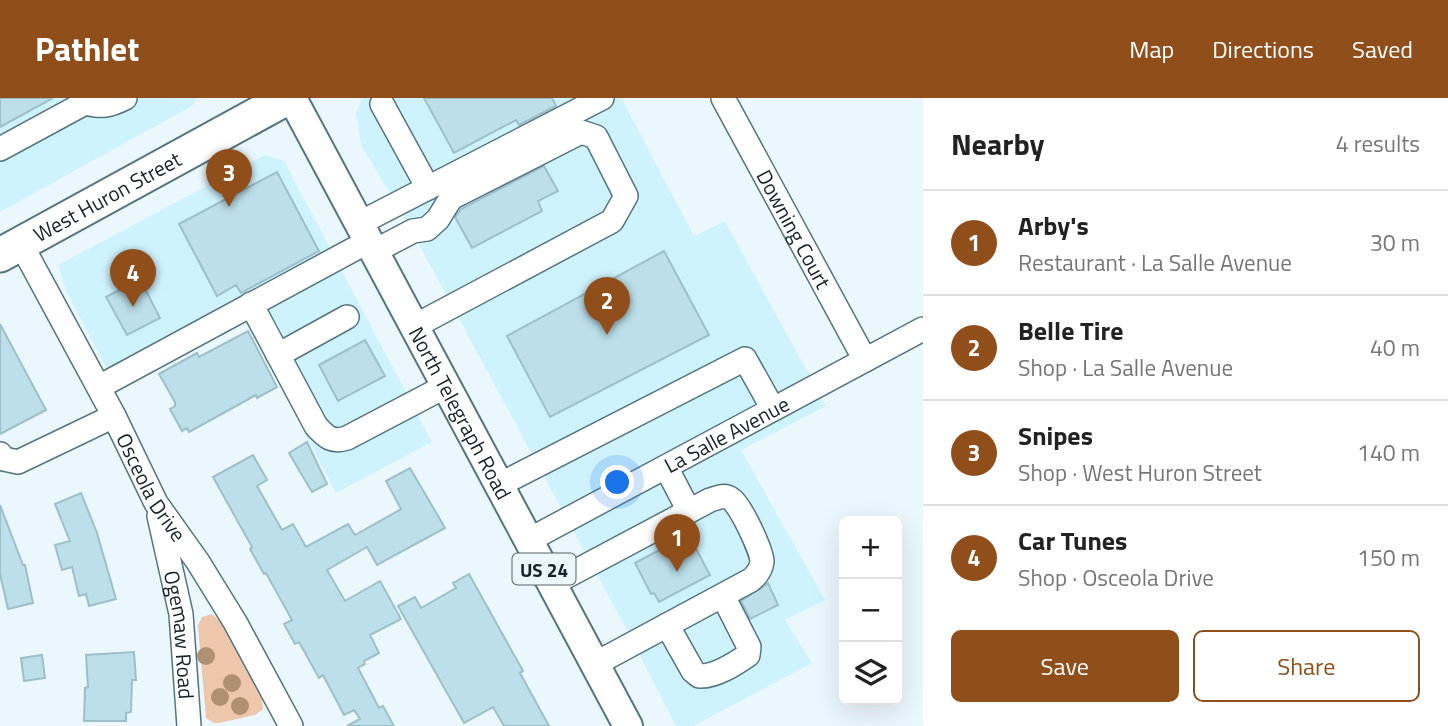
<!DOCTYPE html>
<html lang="en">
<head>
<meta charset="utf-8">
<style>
  :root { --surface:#fff; --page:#f6f6f6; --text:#222; --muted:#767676; --line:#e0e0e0; --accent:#904f1a }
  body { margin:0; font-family:"Titillium Web",sans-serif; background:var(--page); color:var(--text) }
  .controls { position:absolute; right:21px; bottom:21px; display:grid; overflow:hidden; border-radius:10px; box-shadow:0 7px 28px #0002 }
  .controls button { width:63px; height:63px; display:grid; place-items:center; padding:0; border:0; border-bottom:2px solid var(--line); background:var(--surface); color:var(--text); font:35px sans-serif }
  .you { position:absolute; left:618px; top:385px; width:24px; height:24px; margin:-18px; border:5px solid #fff; border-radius:50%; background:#1a73e8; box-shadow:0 0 0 10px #1a73e833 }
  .badge { display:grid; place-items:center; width:46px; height:46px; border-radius:50%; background:var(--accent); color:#fff; font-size:23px; font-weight:700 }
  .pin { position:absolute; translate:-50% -58px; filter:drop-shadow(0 2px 4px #0008) }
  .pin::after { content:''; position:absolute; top:37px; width:24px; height:21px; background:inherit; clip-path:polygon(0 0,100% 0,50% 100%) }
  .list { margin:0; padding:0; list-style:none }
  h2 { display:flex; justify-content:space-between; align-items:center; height:91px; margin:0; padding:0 28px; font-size:30px }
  h2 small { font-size:23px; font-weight:400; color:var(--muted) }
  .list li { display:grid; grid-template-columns:46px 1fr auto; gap:21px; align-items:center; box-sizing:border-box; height:105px; padding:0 28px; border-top:2px solid var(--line) }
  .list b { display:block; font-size:26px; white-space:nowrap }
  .list p { margin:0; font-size:23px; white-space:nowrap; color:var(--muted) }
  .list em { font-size:23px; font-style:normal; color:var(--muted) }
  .actions { display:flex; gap:14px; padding:21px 28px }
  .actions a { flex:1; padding:16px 0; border:2px solid var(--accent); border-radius:10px; text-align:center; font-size:24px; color:var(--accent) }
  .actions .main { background:var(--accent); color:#fff }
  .icon { flex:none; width:38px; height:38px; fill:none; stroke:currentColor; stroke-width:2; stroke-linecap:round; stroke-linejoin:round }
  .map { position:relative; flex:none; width:923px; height:628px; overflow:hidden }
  header { display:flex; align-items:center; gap:42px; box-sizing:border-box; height:98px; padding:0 35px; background:var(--accent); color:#fff }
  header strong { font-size:33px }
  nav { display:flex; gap:38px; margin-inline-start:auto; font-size:24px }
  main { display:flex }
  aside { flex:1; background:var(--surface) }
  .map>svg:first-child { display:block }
</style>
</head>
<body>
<header>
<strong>Pathlet</strong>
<nav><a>Map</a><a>Directions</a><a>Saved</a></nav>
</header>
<main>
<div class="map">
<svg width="923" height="628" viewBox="0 0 923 628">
  <rect width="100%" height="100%" fill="#eaf7fc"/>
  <path fill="#cff3fe" d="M0 0H197L192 8 0 114Z
    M363 0H621L694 138 725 123 826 308 741 352 825 502 785 522 812 565 693 628H676L628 534 401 113 361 47 356 14Z
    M265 57 284 63 432 344 336 395 245 220 116 288 67 195 58 167Z"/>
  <path fill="#eec6ac" d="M212 516 220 523 262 601 263 611 255 617 219 625H214L206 620 198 528 202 519Z"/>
  <path fill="#bcdfea" stroke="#9dbfc9" stroke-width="2" d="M0 0H53L0 29Z
    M424 0H552L556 8 519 27 516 22 454 55Z
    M544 68 558 93 538 103 542 113 472 150 455 119 461 111Z
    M277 74 319 153 241 195 236 187 217 198 179 126Z
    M664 153 709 237 550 319 507 238Z
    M140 181 160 220 127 237 106 199Z
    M0 226 46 312 0 336Z
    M248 233 277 289 257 300 256 297 189 334 187 330 182 333 170 311 175 308V304L159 276 197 255 199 259Z
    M365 242 385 278 338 303 319 267Z
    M307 344 327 386 312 394 289 355Z
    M253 357 267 382 257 388 282 432 293 426 306 449 348 426 355 437 401 411 386 383 410 370 441 423 445 430 377 467 367 449 327 472 345 503 380 483 401 521 370 537 379 555 364 563 365 566 358 570 379 610 383 608 394 628H347L360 621 354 612 344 617 323 577 319 580 299 544 295 546 284 526 292 522 266 475 264 476 250 451 252 449 213 379Z
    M81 395 97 435 116 501 89 508 86 496 79 498 72 469 62 472 55 447 70 443 55 406Z
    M0 407 23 467H25L33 505 8 511 0 476Z
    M691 441 710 477 659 504 654 495 651 496 635 465 669 447 671 452Z
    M469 476 523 573 520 575 549 628H504L493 609 464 625 398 508 415 499 421 510 456 490 453 485Z
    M768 485 778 507 750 521 741 503Z
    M134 554 136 582H132L131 614 126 615V623H84L85 590 88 589 86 557Z
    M42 557 45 580 24 583 21 560Z"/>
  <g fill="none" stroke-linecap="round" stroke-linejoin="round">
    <defs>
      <g id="minor">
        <path id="s1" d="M723 0 865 262"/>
        <path d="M85 5C102 9 109 8 125 0"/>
        <path d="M382 6 428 90"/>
        <path d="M0 51 85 5 82 0"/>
        <path d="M360 125 602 0"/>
        <path id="s2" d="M21 146 114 318 156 405 198 464 235 524 291 628"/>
        <path d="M375 153 413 133 427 131 438 121 451 100 581 34 596 39 626 98 612 123 415 228"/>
        <path d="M251 206 316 328C326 339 332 345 347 340L446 288"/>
        <path d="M278 257 347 219"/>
        <path d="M99 289 369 143"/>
        <path d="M0 356 4 361 18 364 114 318"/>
        <path d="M666 369 689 413"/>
        <path d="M499 387 745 261 773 311"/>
        <path id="s3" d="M159 418 181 516 189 628"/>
        <path id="s4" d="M529 442 923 231"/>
        <path d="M552 486 710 402C717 400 724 396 731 401 740 406 762 453 762 464 761 472 757 477 751 482L595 566"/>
        <path d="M667 527 693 573 699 578C715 579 735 566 748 557L749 549 723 498"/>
      </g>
      <g id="major">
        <path id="s5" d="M292 0 628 628"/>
      </g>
      <g id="highway">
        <path id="s6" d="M0 157 287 0"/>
      </g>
    </defs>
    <use href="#minor" stroke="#55757e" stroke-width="26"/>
    <use href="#major" stroke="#55757e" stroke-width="32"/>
    <use href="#highway" stroke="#55757e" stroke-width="37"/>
    <use href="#minor" stroke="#fff" stroke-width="23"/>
    <use href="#major" stroke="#fff" stroke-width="28"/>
    <use href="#highway" stroke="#fff" stroke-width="33"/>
  </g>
  <g fill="#af9171">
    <circle cx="206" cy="558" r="9"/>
    <circle cx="232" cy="585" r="9"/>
    <circle cx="220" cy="599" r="9"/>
    <circle cx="240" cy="608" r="9"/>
  </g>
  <g text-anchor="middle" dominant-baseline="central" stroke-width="6" stroke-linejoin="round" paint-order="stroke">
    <rect fill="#eaf7fc" stroke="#566367" stroke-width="2" x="512.5" y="455.5" width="63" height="31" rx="5"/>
    <g font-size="19" font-weight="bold" fill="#162327">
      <text x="544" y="471">US 24</text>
    </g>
    <g font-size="21" fill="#162327" stroke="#eaf7fc">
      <text stroke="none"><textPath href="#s6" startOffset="122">West Huron Street</textPath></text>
      <text stroke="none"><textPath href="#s1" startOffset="149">Downing Court</textPath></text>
      <text stroke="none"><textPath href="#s5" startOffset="357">North Telegraph Road</textPath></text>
      <text stroke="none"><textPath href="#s4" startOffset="224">La Salle Avenue</textPath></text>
      <text stroke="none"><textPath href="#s2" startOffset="276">Osceola Drive</textPath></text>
      <text stroke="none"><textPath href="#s3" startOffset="121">Ogemaw Road</textPath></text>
    </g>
  </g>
</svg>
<div class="controls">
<button>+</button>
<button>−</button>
<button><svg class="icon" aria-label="layers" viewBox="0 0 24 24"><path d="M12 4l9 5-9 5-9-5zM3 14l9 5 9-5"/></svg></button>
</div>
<div class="you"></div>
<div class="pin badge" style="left:677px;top:474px">1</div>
<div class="pin badge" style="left:607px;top:237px">2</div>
<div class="pin badge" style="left:229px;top:109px">3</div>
<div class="pin badge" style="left:133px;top:209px">4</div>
</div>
<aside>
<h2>Nearby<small>4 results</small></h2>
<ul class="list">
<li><span class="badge">1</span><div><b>Arby's</b><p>Restaurant · La Salle Avenue</p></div><em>30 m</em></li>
<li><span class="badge">2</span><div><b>Belle Tire</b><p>Shop · La Salle Avenue</p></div><em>40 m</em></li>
<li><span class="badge">3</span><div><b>Snipes</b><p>Shop · West Huron Street</p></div><em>140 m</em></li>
<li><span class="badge">4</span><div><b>Car Tunes</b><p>Shop · Osceola Drive</p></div><em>150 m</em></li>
</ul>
<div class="actions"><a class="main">Save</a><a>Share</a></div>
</aside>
</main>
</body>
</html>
